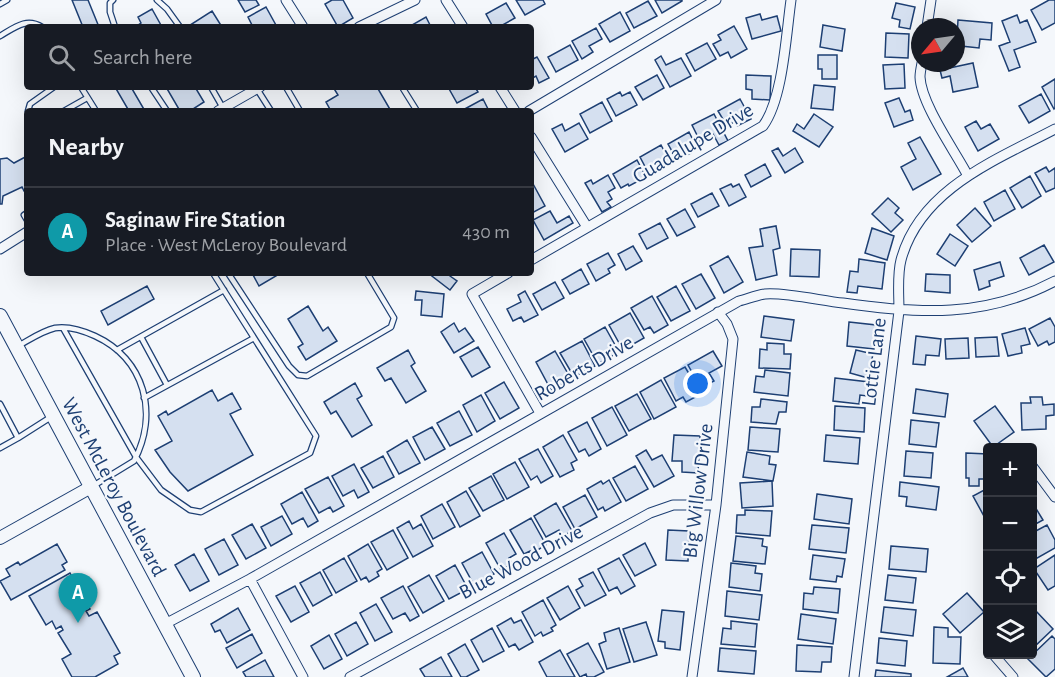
<!DOCTYPE html>
<html lang="en">
<head>
<meta charset="utf-8">
<style>
  :root { --surface:#171b24; --page:#242831; --text:#f1f3f6; --muted:#9ea1a6; --line:#363941; --accent:#2563eb }
  body { margin:0; font-family:"Alegreya Sans",sans-serif; background:var(--page); color:var(--text) }
  .controls { position:absolute; right:18px; bottom:18px; display:grid; overflow:hidden; border-radius:6px; box-shadow:0 6px 24px #0002 }
  .controls button { width:54px; height:54px; display:grid; place-items:center; padding:0; border:0; border-bottom:2px solid var(--line); background:var(--surface); color:var(--text); font:30px sans-serif }
  .compass { position:absolute; left:911px; top:18px; width:54px; height:54px; border-radius:50%; background:var(--surface); box-shadow:0 6px 24px #0002; rotate:241deg }
  .you { position:absolute; left:698px; top:384px; width:21px; height:21px; margin:-15px; border:4px solid #fff; border-radius:50%; background:#1a73e8; box-shadow:0 0 0 9px #1a73e833 }
  .badge { display:grid; place-items:center; width:39px; height:39px; border-radius:50%; background:var(--accent); color:#fff; font-size:20px; font-weight:700 }
  .pin { position:absolute; translate:-50% -50px; filter:drop-shadow(0 2px 3px #0008) }
  .pin::after { content:''; position:absolute; top:32px; width:21px; height:18px; background:inherit; clip-path:polygon(0 0,100% 0,50% 100%) }
  .list { margin:0; padding:0; list-style:none }
  h2 { display:flex; justify-content:space-between; align-items:center; height:78px; margin:0; padding:0 24px; font-size:26px }
  h2 small { font-size:20px; font-weight:400; color:var(--muted) }
  .list li { display:grid; grid-template-columns:39px 1fr auto; gap:18px; align-items:center; box-sizing:border-box; height:90px; padding:0 24px; border-top:2px solid var(--line) }
  .list b { display:block; font-size:22px; white-space:nowrap }
  .list p { margin:0; font-size:20px; white-space:nowrap; color:var(--muted) }
  .list em { font-size:20px; font-style:normal; color:var(--muted) }
  .icon { flex:none; width:33px; height:33px; fill:none; stroke:currentColor; stroke-width:2; stroke-linecap:round; stroke-linejoin:round }
  .map { position:relative; flex:none; width:1055px; height:677px; overflow:hidden }
  .search { position:absolute; background:var(--surface); box-shadow:0 6px 24px #0002; left:24px; top:24px; width:510px; height:66px; display:flex; align-items:center; gap:15px; box-sizing:border-box; padding:0 21px; border-radius:6px; color:var(--muted); font-size:22px }
  .panel { position:absolute; background:var(--surface); box-shadow:0 6px 24px #0002; left:24px; top:108px; width:510px; height:168px; border-radius:6px }
  .map>svg:first-child { display:block }
</style>
</head>
<body>
<div class="map">
<svg width="1055" height="677" viewBox="0 0 1055 677">
  <rect width="100%" height="100%" fill="#f4f7fb"/>
  <path fill="#d5e0f0" stroke="#1d3f73" stroke-width="1.5" d="M72 0H88L99 27H83Z
    M238 0H256L259 5 245 12Z
    M332 0H343L353 18 338 27 325 4Z
    M516 0H543L545 4 525 15Z
    M655 0H682V1L662 13Z
    M1049 0H1055V23L1042 30 1031 10Z
    M648 1 657 16 634 28 626 13Z
    M506 3 515 18 499 27H493L486 14Z
    M896 3 915 7 910 29 899 27 900 20 892 18Z
    M266 7 277 27H253L248 17Z
    M152 9 162 27H135L141 23 138 17Z
    M212 11 222 27H187Z
    M620 12 630 31 610 42 599 24Z
    M760 14 762 20 777 16 781 31 752 39 746 18Z
    M1017 15 1020 23 1027 20 1036 42 1014 50 1020 67 1009 71 999 46 1010 42 1002 21Z
    M426 17 431 27H413L412 25Z
    M958 20 992 23 991 40 980 39 979 48 961 46 962 38 957 37Z
    M823 25 845 29 842 51 820 47Z
    M734 26 747 49 731 58 728 52 720 56 713 44 721 40 718 35Z
    M596 28 602 39 589 46 593 52 582 59 572 41Z
    M886 33 909 34 908 58 885 57Z
    M707 43 716 59 695 71 686 54Z
    M570 45 578 60 556 72 548 57Z
    M818 55H837V79H822V69H818Z
    M661 56 666 65 681 58 691 76 670 87 655 60Z
    M537 57 549 78 539 83 536 76 531 79V60Z
    M973 63 978 87 953 92 950 76 942 78 940 70Z
    M904 64 905 88 885 89 883 65Z
    M657 75 664 88 643 100 635 87Z
    M746 75 771 76 770 100 752 99V90L746 89Z
    M1055 79V108L1054 109 1042 87Z
    M814 85 835 87 833 110 811 108Z
    M115 87H131L145 111H129Z
    M166 87H195L204 102 190 111H180Z
    M333 87H377L391 111H331L326 102 338 95Z
    M448 87H475L478 92 457 103Z
    M620 92 622 96 630 92 637 105 616 116 607 99Z
    M1041 94 1050 111 1029 123 1019 106Z
    M899 98 905 112 910 110 913 120 894 127 885 103Z
    M483 99 489 111H461Z
    M740 99 751 119 737 126 734 122 727 126 718 111Z
    M602 102 612 121 590 133 580 114Z
    M714 114 728 141 719 145 713 134 700 141 692 125Z
    M814 114 833 127 819 147 793 131 797 124 804 129Z
    M976 121 981 129 990 124 999 139 978 151 965 127Z
    M579 123 588 139 565 152 552 129 562 124 565 131Z
    M689 132 695 144 688 148 691 153 677 160 668 144Z
    M920 137 941 174 913 190 901 167 916 159 908 143Z
    M661 145 670 162 649 174 640 157Z
    M778 148 783 156 795 148 803 162 785 173 772 151Z
    M27 156V189L24 191 22 187 3 196 2 204H0V159L7 158 14 163Z
    M637 160 646 177 629 186 628 184 621 188 613 174Z
    M765 164 771 176 751 187 745 175Z
    M1046 167 1049 172 1055 168V188L1046 192 1035 173Z
    M608 175 615 188 608 192 612 199 607 202 611 207 602 212 585 183 591 180 593 184Z
    M1030 176 1041 196 1022 208 1010 188Z
    M532 182 545 206 532 213 531 210Z
    M731 184 733 187 739 184 746 197 729 206 720 189Z
    M1005 190 1015 209 994 221 984 202Z
    M712 193 719 206 698 217 691 204Z
    M888 198 899 208 895 213 903 220 891 232 872 214Z
    M975 208 991 226 972 242 957 225Z
    M685 209 695 227 677 236 667 219Z
    M550 211 557 223 569 216 573 223 544 240 533 220Z
    M660 223 668 238 647 249 639 234Z
    M776 226 780 248 773 250 777 275 756 280 749 248 763 246 760 229Z
    M872 228 894 236 887 260 865 253Z
    M950 234 968 246 955 266 937 254Z
    M1044 245 1054 262 1029 275 1020 258Z
    M633 246 642 261 626 270 618 254Z
    M791 249 820 250 819 277 790 276Z
    M608 253 615 265 608 269 610 273 596 281 587 264Z
    M728 256 743 282 724 293 710 266Z
    M859 259 885 263 882 289 858 286 857 293 847 292 850 271 858 272Z
    M1000 262 1004 276 989 281 990 286 979 290 974 270Z
    M581 269 589 284 570 294 562 280Z
    M252 273H281L259 286Z
    M428 273H453L450 276 457 281 450 290Z
    M701 274 715 298 696 309 682 284Z
    M926 274 950 275V293L925 291Z
    M555 282 564 298 542 310 533 294Z
    M147 286 154 299 108 325 101 311Z
    M676 286 690 311 671 321 657 297Z
    M416 291 444 294 442 317 421 315 422 300H415Z
    M525 291 538 315 524 322 521 317 513 321 507 309 521 302 518 295Z
    M652 296 668 325 654 333 650 327 644 330 631 308Z
    M308 306 323 331 328 327 337 341 306 360 298 347 303 344 288 319Z
    M630 313 644 338 623 350 609 325Z
    M764 316 794 320 791 341 761 337Z
    M1050 318 1055 327V342L1049 345 1047 341 1038 346 1029 329Z
    M849 322 876 325 874 349 847 346Z
    M454 323 459 332 465 328 474 341 454 353 441 332Z
    M605 327 619 352 598 364 584 339Z
    M1025 328 1030 344 1021 346 1022 353 1008 356 1002 334Z
    M916 336 941 339 939 356 926 355 925 365 913 364Z
    M997 337 999 356 976 357 975 338Z
    M968 338 969 358 946 359 945 339Z
    M582 341 595 366 574 377 560 353Z
    M767 343 784 344V354H791L790 369 759 368 760 349 767 350Z
    M478 347 490 367 472 377 460 357Z
    M408 350 415 363 411 366 426 391 406 403 391 378 385 381 377 368Z
    M856 350 873 354 868 378 850 373Z
    M555 351 571 379 551 390 536 362Z
    M713 351 722 366 709 373 714 381 701 388 688 365Z
    M685 367 701 394 686 402 683 397 676 401 664 378Z
    M765 370 790 373 788 396 754 392 756 376 764 377Z
    M835 378 869 382 867 396 860 395 859 404 833 401Z
    M661 380 676 407 654 419 640 392Z
    M504 382 519 408 500 419 485 393Z
    M355 383 362 396 357 399 372 425 352 437 336 411 331 414 324 402Z
    M916 389 948 394 945 417 913 413Z
    M212 390 218 401 232 393 241 409 230 414 253 455 188 491 170 472 155 450 172 441 158 416 166 411 168 415Z
    M637 394 651 419 629 431 615 406Z
    M481 395 495 421 477 432 463 405Z
    M1030 397H1042L1043 405 1054 404V415L1046 416V429L1022 430 1021 403H1031Z
    M761 399 787 402 786 412H779L776 424 751 422 752 407H760Z
    M835 406 865 408 864 432 834 430Z
    M995 406 1014 432 993 447 974 421Z
    M612 407 627 435 607 446 592 418Z
    M459 411 472 435 450 446 437 423Z
    M911 420 939 423 936 447 909 444Z
    M587 422 601 449 589 456 585 449 579 452 568 432Z
    M432 427 445 449 425 460 413 437Z
    M750 427 780 429 778 452 748 450Z
    M563 435 577 460 571 463 574 470 560 477 543 447Z
    M674 435 700 436 698 473 682 472V461H672Z
    M826 435 860 438 858 464 824 461Z
    M407 440 420 463 399 474 387 452Z
    M538 449 553 476 541 483 537 476 531 480 519 459Z
    M646 450 652 460 662 455 674 476 654 487 636 456Z
    M906 451 933 453 931 478 904 476Z
    M747 452 770 456 769 464 776 465 773 481 743 477Z
    M966 453 988 454V479H979V486H969V478H966Z
    M383 456 394 477 373 488 361 468Z
    M515 462 529 487 507 499 493 474Z
    M354 464 369 492 358 498 354 490 343 496 332 476Z
    M635 466 648 489 626 501 613 478Z
    M491 476 504 500 483 511 469 488Z
    M328 477 344 506 333 512 330 507 319 513 305 489Z
    M609 480 621 502 605 511 603 507 598 510 587 489 601 481 603 484Z
    M772 481 773 506 742 508 740 483Z
    M900 482 939 487 936 510 906 506 907 497 899 496Z
    M988 488V517L985 518 973 496Z
    M466 491 480 516 460 527 447 502Z
    M302 492 318 521 308 527 303 518 292 524 281 504Z
    M817 494 852 499 849 524 814 519Z
    M585 495 597 517 575 529 563 507Z
    M1032 502 1043 520 1032 526Z
    M556 503 572 531 562 537 559 530 546 537 534 516Z
    M442 504 455 527 433 539 421 516Z
    M745 510 772 511 770 536 736 533 737 515H745Z
    M282 516 292 534 271 546 261 527Z
    M531 518 546 545 531 554 530 551 524 554 510 530Z
    M409 521 413 529 421 524 433 546 413 557 397 528Z
    M252 524 266 548 246 559 232 535Z
    M812 525 849 528 846 553 809 549Z
    M1047 525 1055 540V548L1032 561V533Z
    M393 530 408 558 387 570 371 542Z
    M668 530 689 531 688 561 666 560Z
    M504 533 516 554 509 558 512 564 501 570 486 543Z
    M736 536 763 539 762 546 767 547 765 564 733 561Z
    M224 539 238 565 219 575 205 549Z
    M645 543 656 565 635 576 623 555Z
    M57 544 67 562 62 565 65 570 11 600 0 581 10 576 6 569 18 562 20 565Z
    M368 544 382 569 377 572 379 576 369 582 366 577 361 580 348 556Z
    M891 546 928 549 926 572 889 569Z
    M482 552 494 574 474 585 462 563Z
    M194 554 209 581 190 591 175 565Z
    M813 555 845 559 842 577 837 576 836 582 810 579Z
    M1055 555V586L1048 590 1034 569Z
    M344 558 357 581 336 593 323 570Z
    M619 558 635 586 621 594 617 587 609 591 598 569Z
    M731 563 756 566 755 573 762 574 760 591 729 587Z
    M455 565 468 589 449 599 436 576Z
    M320 572 332 595 313 606 300 583Z
    M593 572 606 595 585 606 576 590 583 586 579 579Z
    M70 573 90 609 86 611 89 616 97 612 120 653 114 656 118 664 95 677H72L62 659 71 654 58 633 63 630 61 626 56 629 52 621 46 625 29 596Z
    M429 575 444 601 423 613 408 587Z
    M888 575 916 578 913 603 885 600Z
    M295 586 309 612 291 622 276 596Z
    M403 586 419 616 410 621 405 613 393 619 381 598Z
    M568 586 580 608 560 620 547 598Z
    M814 587 840 589 838 613 803 609 804 593 813 594Z
    M727 591 762 595 759 620 725 616Z
    M967 593 984 612 960 633 943 614Z
    M543 600 556 625 551 628 553 631 543 636 541 632 535 636 522 612Z
    M376 604 392 632 375 641 360 613Z
    M884 607 916 610 913 636 881 632Z
    M238 608 250 630 227 643 220 630 215 632 211 624Z
    M662 610 684 612 680 650 665 648V642L658 641Z
    M1035 610 1053 629 1034 647 1032 612Z
    M801 614 836 619 833 644 798 639Z
    M511 618 514 623 521 620 533 642 519 650 515 644 509 647 497 626Z
    M731 621 757 624 755 647 721 644 723 628 731 629Z
    M356 622 368 644 347 656 335 634Z
    M646 622 657 655 634 662 623 629Z
    M934 627 948 628V637H961L960 664 933 663Z
    M492 628 504 651 483 662 471 640Z
    M619 628 630 662 607 669 599 644 606 641 604 633Z
    M252 634 262 653 237 668 226 648Z
    M329 635 342 659 324 669 311 646Z
    M1052 636 1055 639V669L1046 677 1028 659Z
    M879 638 907 641 905 666 877 663Z
    M588 643 604 672 594 677H587L586 674 580 677 567 654Z
    M465 644 479 670 466 677H461L448 654Z
    M797 645 832 647 831 662H822L821 672 796 671Z
    M720 648 756 651 754 674 718 671Z
    M560 650 575 677H547L539 662Z
    M441 657 452 677H425L420 669Z
    M265 660 274 677H246L243 672Z
    M963 668 968 677H947Z
    M876 670 911 674V677H875Z"/>
  <g fill="none" stroke-linecap="round" stroke-linejoin="round">
    <defs>
      <path id="service" d="M113 0 110 3V12L115 27
        M157 0 167 9 180 27
        M0 4 7 0
        M0 36C14 28 26 17 42 27
        M81 87 96 111
        M151 87 167 111
        M211 87 223 108
        M286 87 300 111
        M402 87 417 111
        M257 89 271 111
        M28 111 30 104 54 87
        M64 111 87 98
        M27 213 24 215 27 220
        M228 273 289 366 298 375 307 376 391 327 394 318 367 273
        M63 328 136 457 161 490 190 510 201 512 310 453 316 436 213 273
        M141 337 167 385
        M18 346C29 340 42 331 55 328 68 326 84 331 95 336 145 359 159 414 134 461L93 486
        M117 350 224 290
        M144 398 254 338
        M0 404 18 438 0 448
        M18 438 51 417"/>
      <path id="minor" d="M286 0 303 27
        M446 0 463 27
        M359 27 415 0
        M927 27 931 0
        M922 63C921 68 920 73 920 77 921 104 955 151 968 176
        M500 87 515 111
        M218 111 260 87
        M529 111 716 0
        M531 137 587 227
        M0 249 27 232
        M531 260 763 126C783 99 786 35 791 0
        M508 273 472 294 540 413
        M1032 466 1055 497
        M250 579 303 677
        M165 624 250 579 739 301C747 299 757 295 765 294 784 292 823 301 843 303 919 314 985 318 1055 281
        M993 654 1013 677
        M350 677 650 513 673 505H716
        M692 677 716 505 733 339 727 324 718 312
        M854 677 899 311C899 295 897 275 901 260 920 189 996 160 1055 129"/>
      <path id="tertiary" d="M0 538 91 487"/>
      <path id="secondary" d="M0 316 193 677"/>
    </defs>
    <use href="#service" stroke="#1d3f73" stroke-width="7"/>
    <use href="#minor" stroke="#1d3f73" stroke-width="11"/>
    <use href="#tertiary" stroke="#1d3f73" stroke-width="14"/>
    <use href="#secondary" stroke="#1d3f73" stroke-width="16"/>
    <use href="#service" stroke="#f4f7fb" stroke-width="4.5"/>
    <use href="#minor" stroke="#f4f7fb" stroke-width="9"/>
    <use href="#tertiary" stroke="#f4f7fb" stroke-width="12"/>
    <use href="#secondary" stroke="#f4f7fb" stroke-width="14"/>
  </g>
  <g text-anchor="middle" dominant-baseline="central" stroke-width="4.5" stroke-linejoin="round" paint-order="stroke">
    <g font-size="21" fill="#1d3f73" stroke="#f4f7fb">
      <text transform="translate(693 143) rotate(-31)">Guadalupe Drive</text>
      <text transform="translate(874 362) rotate(-83)">Lottie Lane</text>
      <text transform="translate(584 368) rotate(-30)">Roberts Drive</text>
      <text transform="translate(114 487) rotate(62)">West McLeroy Boulevard</text>
      <text transform="translate(698 491) rotate(-83)">Big Willow Drive</text>
      <text transform="translate(521 562) rotate(-28)">Blue Wood Drive</text>
    </g>
  </g>
</svg>
<div class="controls">
<button>+</button>
<button>−</button>
<button><svg class="icon" aria-label="locate" viewBox="0 0 24 24"><circle cx="12" cy="12" r="6"/><path d="M12 2v4M12 18v4M2 12h4M18 12h4"/></svg></button>
<button><svg class="icon" aria-label="layers" viewBox="0 0 24 24"><path d="M12 4l9 5-9 5-9-5zM3 14l9 5 9-5"/></svg></button>
</div>
<svg class="compass" viewBox="-18 -18 36 36"><path d="M0-13l5 13h-10z" fill="#e53935"/><path d="M0 13l5-13h-10z" fill="#9ea1a6"/></svg>
<div class="you"></div>
<div class="pin badge" style="left:78px;top:623px;background:#0f9aa8">A</div>
<div class="search"><svg class="icon" aria-label="search" viewBox="0 0 24 24"><circle cx="10" cy="10" r="6"/><path d="M15 15l6 6"/></svg>Search here</div>
<section class="panel">
<h2>Nearby<small></small></h2>
<ul class="list">
<li><span class="badge" style="background:#0f9aa8">A</span><div><b>Saginaw Fire Station</b><p>Place · West McLeroy Boulevard</p></div><em>430 m</em></li>
</ul>
</section>
</div>
</body>
</html>
